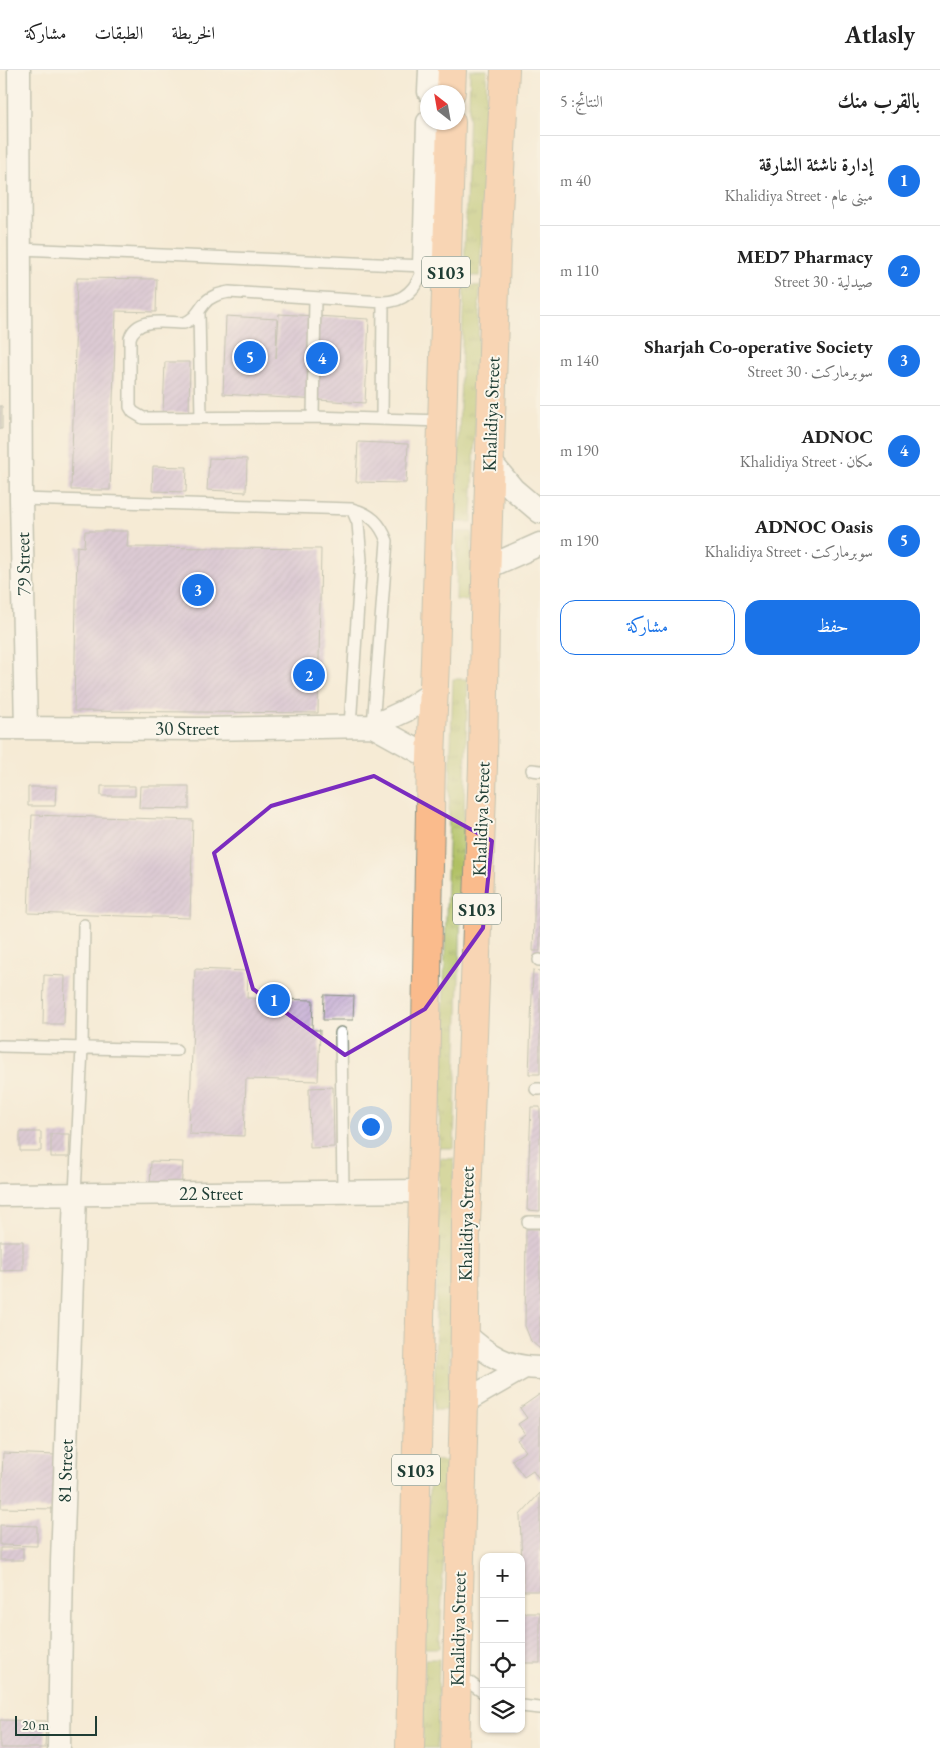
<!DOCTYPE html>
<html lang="ar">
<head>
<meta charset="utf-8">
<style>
  :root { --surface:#fff; --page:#f6f6f6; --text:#222; --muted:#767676; --line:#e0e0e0; --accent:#1a73e8 }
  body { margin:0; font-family:"EB Garamond",Amiri,serif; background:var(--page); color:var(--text); direction:rtl }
  .controls { position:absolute; right:15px; bottom:15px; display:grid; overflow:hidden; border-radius:10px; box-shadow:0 1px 4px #0004 }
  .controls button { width:45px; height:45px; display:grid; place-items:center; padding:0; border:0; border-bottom:1px solid var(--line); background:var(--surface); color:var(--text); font:25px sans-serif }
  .compass { position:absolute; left:420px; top:15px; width:45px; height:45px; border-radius:50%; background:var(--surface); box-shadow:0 1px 4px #0004; rotate:329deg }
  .scale { position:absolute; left:15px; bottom:12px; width:82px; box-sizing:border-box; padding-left:5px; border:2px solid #1f3d34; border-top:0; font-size:14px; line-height:18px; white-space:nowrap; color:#1f3d34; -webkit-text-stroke:4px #fbf7ec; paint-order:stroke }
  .you { position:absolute; left:370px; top:1056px; width:18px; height:18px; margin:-12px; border:4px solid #fff; border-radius:50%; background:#1a73e8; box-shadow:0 0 0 8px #1a73e833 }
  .badge { display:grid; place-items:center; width:32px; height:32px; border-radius:50%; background:var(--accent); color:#fff; font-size:16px; font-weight:700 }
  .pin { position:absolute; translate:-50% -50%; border:2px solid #fff; box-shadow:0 1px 5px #0006 }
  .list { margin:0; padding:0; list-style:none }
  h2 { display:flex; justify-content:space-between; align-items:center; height:65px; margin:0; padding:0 20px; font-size:21px }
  h2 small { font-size:16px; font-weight:400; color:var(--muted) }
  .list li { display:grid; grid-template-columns:32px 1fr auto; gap:15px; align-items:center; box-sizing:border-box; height:90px; padding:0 20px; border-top:1px solid var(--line) }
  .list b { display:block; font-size:19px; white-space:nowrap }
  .list p { margin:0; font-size:16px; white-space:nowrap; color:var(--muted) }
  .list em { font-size:16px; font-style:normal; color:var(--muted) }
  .actions { display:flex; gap:10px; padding:15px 20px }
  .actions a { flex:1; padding:11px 0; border:1px solid var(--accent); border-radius:15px; text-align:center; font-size:18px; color:var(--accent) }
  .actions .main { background:var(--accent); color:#fff }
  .icon { flex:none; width:28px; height:28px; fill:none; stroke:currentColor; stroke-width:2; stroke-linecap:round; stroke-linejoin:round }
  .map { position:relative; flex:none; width:540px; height:1678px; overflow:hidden; direction:ltr }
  header { display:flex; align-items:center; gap:30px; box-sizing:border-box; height:70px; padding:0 25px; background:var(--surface); border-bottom:1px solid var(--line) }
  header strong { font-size:24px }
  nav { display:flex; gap:28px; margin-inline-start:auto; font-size:18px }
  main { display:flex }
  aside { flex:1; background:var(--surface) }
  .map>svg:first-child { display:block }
</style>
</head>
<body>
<header>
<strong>Atlasly</strong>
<nav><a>الخريطة</a><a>الطبقات</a><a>مشاركة</a></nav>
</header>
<main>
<aside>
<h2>بالقرب منك<small>النتائج: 5</small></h2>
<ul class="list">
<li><span class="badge">1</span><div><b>إدارة ناشئة الشارقة</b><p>مبنى عام · Khalidiya Street</p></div><em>40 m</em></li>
<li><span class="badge">2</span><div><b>MED7 Pharmacy</b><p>صيدلية · 30 Street</p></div><em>110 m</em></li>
<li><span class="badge">3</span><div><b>Sharjah Co-operative Society</b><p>سوبرماركت · 30 Street</p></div><em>140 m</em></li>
<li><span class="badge">4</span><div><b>ADNOC</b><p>مكان · Khalidiya Street</p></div><em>190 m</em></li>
<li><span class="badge">5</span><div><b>ADNOC Oasis</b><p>سوبرماركت · Khalidiya Street</p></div><em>190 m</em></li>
</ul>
<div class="actions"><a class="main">حفظ</a><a>مشاركة</a></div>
</aside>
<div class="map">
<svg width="540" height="1678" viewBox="0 0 540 1678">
  <defs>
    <pattern id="grass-tufts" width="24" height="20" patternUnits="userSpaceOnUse" patternTransform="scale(1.25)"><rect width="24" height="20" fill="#afbf61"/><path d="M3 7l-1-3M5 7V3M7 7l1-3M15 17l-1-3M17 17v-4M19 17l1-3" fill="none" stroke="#8e9c51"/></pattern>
    <pattern id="building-hatch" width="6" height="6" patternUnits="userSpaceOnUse" patternTransform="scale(1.25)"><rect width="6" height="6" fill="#bda2d3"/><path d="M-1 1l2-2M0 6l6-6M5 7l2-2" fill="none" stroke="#9985ac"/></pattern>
  </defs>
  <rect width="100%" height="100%" fill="#fbf7ec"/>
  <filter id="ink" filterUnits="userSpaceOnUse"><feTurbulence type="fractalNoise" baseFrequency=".02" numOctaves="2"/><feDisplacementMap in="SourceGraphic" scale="10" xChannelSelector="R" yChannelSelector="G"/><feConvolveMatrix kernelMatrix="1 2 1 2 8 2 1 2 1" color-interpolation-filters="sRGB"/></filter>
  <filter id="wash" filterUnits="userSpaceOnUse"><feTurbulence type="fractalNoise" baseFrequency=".0096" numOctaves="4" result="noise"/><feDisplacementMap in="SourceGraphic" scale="20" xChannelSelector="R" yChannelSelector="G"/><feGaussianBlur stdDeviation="1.12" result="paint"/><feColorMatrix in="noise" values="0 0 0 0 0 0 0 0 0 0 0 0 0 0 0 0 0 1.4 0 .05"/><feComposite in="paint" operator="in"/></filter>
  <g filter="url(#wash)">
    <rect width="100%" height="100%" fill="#f6ebd6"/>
    <path fill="url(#grass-tufts)" stroke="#677e4a" d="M470 0H487L480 206H464Z
      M464 215 480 216 472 452H456Z
      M457 462H472L471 530H456Z
      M453 609H468L454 1078H439Z
      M439 1088 454 1089 449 1340H434Z
      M430 1390 447 1391 440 1578H424Z
      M425 1589H439L437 1678H422Z"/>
    <g id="blocks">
      <path fill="url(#building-hatch)" d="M77 208 157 209 156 242 116 241 110 420H71Z
        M279 244 369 249 365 333 223 324 226 246 277 249 276 289Z
        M165 292H190L189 342H163Z
        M0 336H2V359H0Z
        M358 372 408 374 406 413 356 412Z
        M209 388 247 389 246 422 207 420Z
        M153 396 187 397 186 422 152 421Z
        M85 461H128L127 477 321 479 318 643 74 641 77 476 84 477Z
        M538 713H540V881H533Z
        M101 716H135V726H101Z
        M140 716H189V739L139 738Z
        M28 717H56L55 736H28Z
        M32 745 193 750 190 848 28 843Z
        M195 899 248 901 247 928 313 930 312 960H320L318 1011 246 1009 244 1066 189 1064Z
        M533 900 540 901V1004H529Z
        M44 905 65 906 64 954H43Z
        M324 925 354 926 353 950H323Z
        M333 1017 334 1077 310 1078 309 1018Z
        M531 1037H540V1141L527 1140Z
        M20 1062H41V1081H20Z
        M51 1064H70L69 1087H51Z
        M151 1091 183 1092 181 1121 150 1118Z
        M526 1159H540V1279L531 1271 525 1256Z
        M0 1171H23V1200L0 1201Z
        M540 1324V1409L539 1410 533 1401 524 1407 512 1390 526 1381 517 1370 525 1364 518 1354 527 1348 520 1338Z
        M3 1383 57 1385 55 1439 1 1438Z
        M540 1423V1521H523L520 1445Z
        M0 1455 37 1456V1476L0 1475Z
        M0 1478H23V1490H0Z
        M522 1543H540V1593H521Z
        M0 1650 46 1651 45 1678H0Z"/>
    </g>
  </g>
  <g filter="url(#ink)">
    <use href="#blocks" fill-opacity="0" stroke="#8a9485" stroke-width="1"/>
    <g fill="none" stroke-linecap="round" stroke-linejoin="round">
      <defs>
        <path id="lane" d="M20 179 424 196C418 216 406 232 383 232L229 222C219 224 210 226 204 234 197 243 195 249 184 253 166 253 137 246 130 268V337L133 342 143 348 313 347 442 351
          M199 242 201 348
          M313 347 315 228
          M382 348 383 232
          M21 429 352 439C371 444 380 453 387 471L373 656
          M350 656 361 490 358 453 352 439
          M532 700 540 701
          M539 890H540
          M341 963 343 1122
          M0 976 176 980
          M536 1019H540
          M75 1124 82 978 84 855
          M528 1152H540
          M459 1605 484 1623
          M521 1636 540 1638"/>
        <path id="street" d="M19 0 21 429 26 658
          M429 22 430 0
          M424 196 428 52
          M489 390 513 419 540 442
          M486 498 540 474
          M373 656 431 688
          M0 658 204 659 373 656 405 641 434 622
          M0 1125 423 1121
          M464 1263C487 1285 508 1298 540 1298
          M464 1332 523 1298
          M59 1678 62 1492 75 1124"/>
        <path id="primary" d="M451 22 452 0
          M410 1678 423 1121 431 688 435 591 451 52
          M455 1678 464 1332 466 1154 483 696 485 546 496 183 505 0"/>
      </defs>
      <use href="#lane" stroke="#8a9485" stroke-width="14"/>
      <use href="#street" stroke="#8a9485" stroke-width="25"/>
      <use href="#primary" stroke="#8a9485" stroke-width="30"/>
      <use href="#lane" stroke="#fff" stroke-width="11"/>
      <use href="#street" stroke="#fff" stroke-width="22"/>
      <use href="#primary" stroke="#fabb8c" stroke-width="28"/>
    </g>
  </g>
  <path d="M0 0H540V1678H0ZM374 706 492 771 483 858 425 939 345 985 253 919 214 783 271 736Z" fill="#f6ebd6" fill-opacity=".55" fill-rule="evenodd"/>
  <path fill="none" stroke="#7b2cbf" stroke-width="4" stroke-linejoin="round" d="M374 706 492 771 483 858 425 939 345 985 253 919 214 783 271 736Z"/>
  <g text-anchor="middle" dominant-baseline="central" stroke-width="4" stroke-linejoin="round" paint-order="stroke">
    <g fill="#fbf7ec" stroke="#61756b" stroke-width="1">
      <rect x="422" y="186.5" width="48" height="31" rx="4"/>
      <rect x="453" y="823.5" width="48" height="31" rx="4"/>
      <rect x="392" y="1384.5" width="48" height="31" rx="4"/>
    </g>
    <g font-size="18" font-weight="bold" fill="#1f3d34">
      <text x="446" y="202">S103</text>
      <text x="477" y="839">S103</text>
      <text x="416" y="1400">S103</text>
    </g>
    <g font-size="19" fill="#1f3d34" stroke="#fbf7ec">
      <text transform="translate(491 344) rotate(-88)">Khalidiya Street</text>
      <text transform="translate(23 494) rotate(-91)">79 Street</text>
      <text x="187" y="658">30 Street</text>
      <text transform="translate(481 749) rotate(-88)">Khalidiya Street</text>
      <text x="211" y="1123">22 Street</text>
      <text transform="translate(466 1154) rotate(-89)">Khalidiya Street</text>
      <text transform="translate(65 1401) rotate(-88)">81 Street</text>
      <text transform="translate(458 1559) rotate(-89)">Khalidiya Street</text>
    </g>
  </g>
</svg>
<div class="controls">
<button>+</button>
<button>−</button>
<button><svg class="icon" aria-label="locate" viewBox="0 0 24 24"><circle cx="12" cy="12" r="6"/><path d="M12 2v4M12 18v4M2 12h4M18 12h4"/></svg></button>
<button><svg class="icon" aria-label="layers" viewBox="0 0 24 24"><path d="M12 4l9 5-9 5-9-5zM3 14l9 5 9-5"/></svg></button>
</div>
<svg class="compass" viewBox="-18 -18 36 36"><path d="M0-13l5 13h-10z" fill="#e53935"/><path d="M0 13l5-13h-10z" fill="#767676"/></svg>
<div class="scale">20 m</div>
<div class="you"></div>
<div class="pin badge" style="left:274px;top:930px">1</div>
<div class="pin badge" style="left:309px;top:605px">2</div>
<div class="pin badge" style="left:198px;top:520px">3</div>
<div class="pin badge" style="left:322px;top:288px">4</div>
<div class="pin badge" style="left:250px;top:287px">5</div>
</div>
</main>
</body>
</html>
